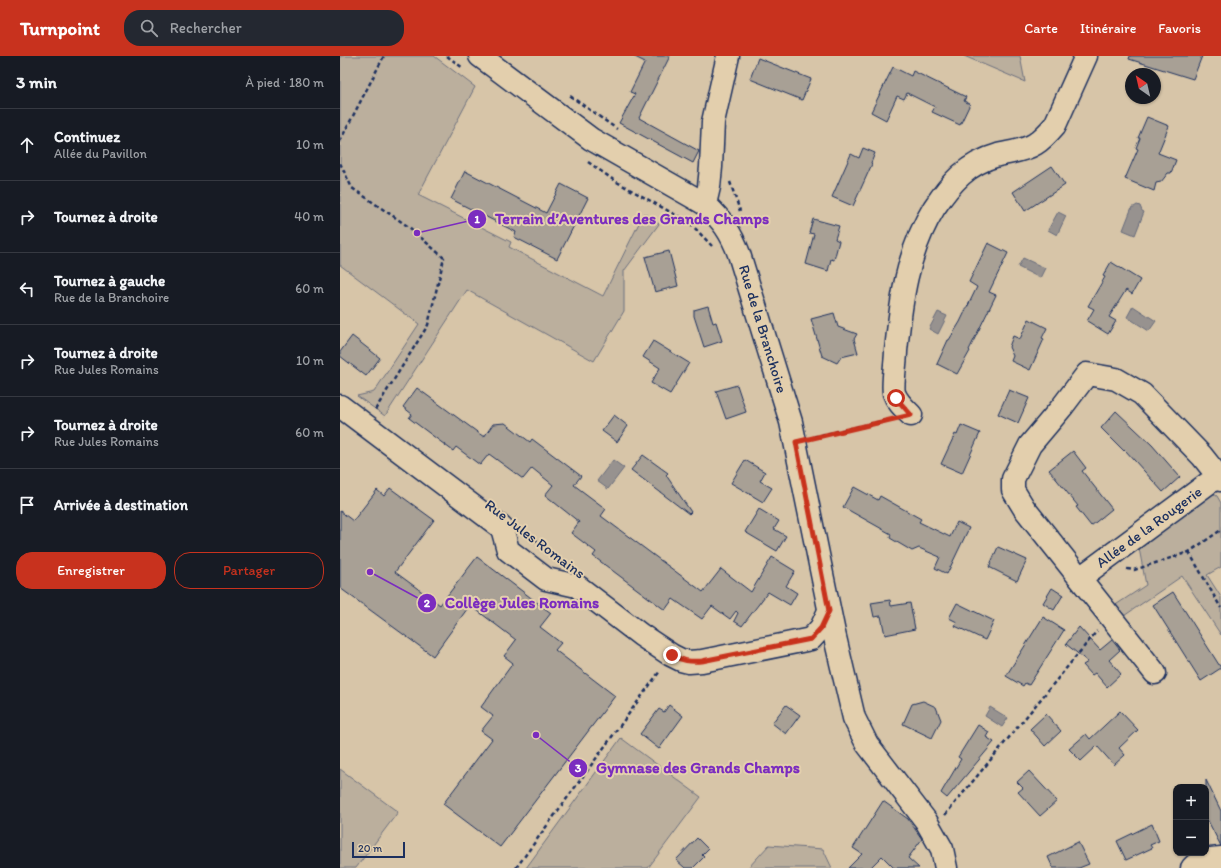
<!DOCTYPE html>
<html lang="fr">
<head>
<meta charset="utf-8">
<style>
  :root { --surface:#171b24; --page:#242831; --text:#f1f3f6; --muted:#9ea1a6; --line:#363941; --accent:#c8321e }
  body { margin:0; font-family:Itim,sans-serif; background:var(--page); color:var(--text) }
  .controls { position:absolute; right:12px; bottom:12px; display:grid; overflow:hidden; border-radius:8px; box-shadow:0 1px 3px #0004 }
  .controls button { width:36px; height:36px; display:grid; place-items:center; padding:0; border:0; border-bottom:1px solid var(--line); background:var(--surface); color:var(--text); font:20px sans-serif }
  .compass { position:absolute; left:785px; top:12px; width:36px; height:36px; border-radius:50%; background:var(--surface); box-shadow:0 1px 3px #0004; rotate:326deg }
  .scale { position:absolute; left:12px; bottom:10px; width:53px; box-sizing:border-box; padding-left:4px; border:2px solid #1b2f5e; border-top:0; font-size:11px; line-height:14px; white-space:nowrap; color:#1b2f5e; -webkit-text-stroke:3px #e3cfad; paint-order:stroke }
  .stop { position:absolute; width:12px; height:12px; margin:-9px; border:3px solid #c8321e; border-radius:50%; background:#fff }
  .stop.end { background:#c8321e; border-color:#fff; box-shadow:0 1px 4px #0008 }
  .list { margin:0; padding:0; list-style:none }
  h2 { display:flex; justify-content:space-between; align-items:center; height:52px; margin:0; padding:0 16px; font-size:17px }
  h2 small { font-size:13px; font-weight:400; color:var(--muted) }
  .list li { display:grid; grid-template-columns:26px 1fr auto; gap:12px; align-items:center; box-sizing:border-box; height:72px; padding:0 16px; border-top:1px solid var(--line) }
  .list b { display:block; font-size:15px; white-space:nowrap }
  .list p { margin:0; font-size:13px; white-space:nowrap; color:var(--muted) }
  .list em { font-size:13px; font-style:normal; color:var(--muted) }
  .actions { display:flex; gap:8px; padding:12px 16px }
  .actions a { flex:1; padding:9px 0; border:1px solid var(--accent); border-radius:16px; text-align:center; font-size:14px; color:var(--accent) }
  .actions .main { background:var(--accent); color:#fff }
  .icon { flex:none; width:22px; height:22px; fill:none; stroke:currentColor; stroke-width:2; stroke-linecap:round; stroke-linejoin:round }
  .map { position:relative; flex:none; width:881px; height:812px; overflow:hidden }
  header { display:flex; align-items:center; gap:24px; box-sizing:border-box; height:56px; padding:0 20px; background:var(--accent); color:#fff }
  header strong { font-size:19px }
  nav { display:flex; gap:22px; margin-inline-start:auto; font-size:14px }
  .search { width:280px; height:36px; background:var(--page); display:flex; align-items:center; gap:10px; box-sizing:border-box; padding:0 14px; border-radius:16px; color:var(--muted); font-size:15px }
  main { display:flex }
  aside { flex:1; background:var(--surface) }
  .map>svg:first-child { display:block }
</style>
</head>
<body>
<header>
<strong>Turnpoint</strong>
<div class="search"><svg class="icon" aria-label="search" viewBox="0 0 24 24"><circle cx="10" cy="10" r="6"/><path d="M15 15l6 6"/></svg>Rechercher</div>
<nav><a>Carte</a><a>Itinéraire</a><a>Favoris</a></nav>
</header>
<main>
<aside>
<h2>3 min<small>À pied · 180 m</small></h2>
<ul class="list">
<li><svg class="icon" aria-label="ahead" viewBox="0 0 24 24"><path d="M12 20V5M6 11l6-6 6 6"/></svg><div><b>Continuez</b><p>Allée du Pavillon</p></div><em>10 m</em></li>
<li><svg class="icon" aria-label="right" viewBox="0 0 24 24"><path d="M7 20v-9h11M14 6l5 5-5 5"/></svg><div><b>Tournez à droite</b></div><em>40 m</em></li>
<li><svg class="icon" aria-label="left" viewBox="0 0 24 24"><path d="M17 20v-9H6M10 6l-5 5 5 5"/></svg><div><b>Tournez à gauche</b><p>Rue de la Branchoire</p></div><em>60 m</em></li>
<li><svg class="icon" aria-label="right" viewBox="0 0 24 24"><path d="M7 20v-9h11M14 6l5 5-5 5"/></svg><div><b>Tournez à droite</b><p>Rue Jules Romains</p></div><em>10 m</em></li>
<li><svg class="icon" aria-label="right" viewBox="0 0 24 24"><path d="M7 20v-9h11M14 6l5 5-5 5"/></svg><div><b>Tournez à droite</b><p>Rue Jules Romains</p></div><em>60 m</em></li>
<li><svg class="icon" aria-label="arrive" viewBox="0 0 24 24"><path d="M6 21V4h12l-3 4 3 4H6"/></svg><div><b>Arrivée à destination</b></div></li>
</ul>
<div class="actions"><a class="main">Enregistrer</a><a>Partager</a></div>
</aside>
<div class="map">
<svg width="881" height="812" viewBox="0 0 881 812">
  <rect width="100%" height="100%" fill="#d7c5a8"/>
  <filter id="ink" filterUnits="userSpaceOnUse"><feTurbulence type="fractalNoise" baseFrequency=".025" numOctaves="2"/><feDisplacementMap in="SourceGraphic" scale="8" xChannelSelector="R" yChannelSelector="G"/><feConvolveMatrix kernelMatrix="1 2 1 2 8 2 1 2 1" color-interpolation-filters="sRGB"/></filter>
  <g filter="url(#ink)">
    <path fill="#bbaf9d" stroke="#6b6f7e" d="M0 0H94L135 31 78 139 171 186 169 191 263 240 304 157 319 168 284 215V255L254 305 127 234 45 360 17 340 34 336 79 268 0 209Z
      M624 0H680L685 26Z
      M871 436 877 440 881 447V511L867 519 881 541V579L842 520 778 564 768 554 806 529 799 492Z
      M281 682 361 741 308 812H186Z
      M0 713 58 756 16 812H0Z
      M429 789 483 793 492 812H408Z"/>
    <path fill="#97928f" stroke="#656a7b" d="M797 149 800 150 802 155 804 156 795 179 783 174 792 151H794Z
      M718 156 726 160 717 179 708 174Z
      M683 202 705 212 700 222 678 211Z
      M793 250 816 265 809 275 787 261Z
      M598 256 607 260 598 278 589 273Z
      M273 404 284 412 268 433 257 425Z
      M650 651 668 662 662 671 645 660Z"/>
    <path fill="#a8a095" stroke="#1b2f5e" d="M293 0H330L299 62 359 95 353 107 279 67 295 38 290 36 305 6Z
      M790 0H862L853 23 789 3Z
      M418 2 471 23 462 44 410 23Z
      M553 11 571 20 573 15 626 41 624 45 630 48 620 69 592 56 595 51 567 37 564 43 557 40 546 64 531 56Z
      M807 61 829 70 818 97 836 104 831 117H828L821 126 816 127 814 135 785 123 798 93 796 92 800 82H798Z
      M523 92 535 97 531 107 532 108 513 150 492 141 511 98 519 102Z
      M712 110 725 129 685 155 673 136Z
      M125 115 206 157 221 128 248 142 217 203 174 181 176 176 111 143Z
      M473 163 499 170 495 183 499 185 494 204 491 203 488 215 466 208 474 178 469 177Z
      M648 187 668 197 649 236 656 239 629 294 630 295 617 318 597 308 608 284H609L620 266 637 231 629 226Z
      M329 195 338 230 315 236 305 201Z
      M771 206 800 224 792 238 786 234 769 261 776 265 768 278 747 265 754 253 748 250 765 221 763 220Z
      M368 250 373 267 376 266 382 285 364 291 354 260V254Z
      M494 257 498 271 517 278 514 283 518 297 501 301 497 307 482 300 471 263Z
      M689 263 707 272 702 282 704 283 690 314 671 305 673 300 669 291 673 280 680 283Z
      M12 280 40 302 26 320 0 300V296Z
      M313 285 349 307 330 338 311 327 320 312 303 301Z
      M397 329 406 356 386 363 376 335Z
      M77 332 144 381 153 368 165 367 190 386 192 383 241 420 234 429 266 453 261 460 363 536 381 513 411 536 432 501 455 515 446 530 457 537 450 549 428 536 402 570 394 565 398 557 396 555 390 563 372 550 362 563 333 543 325 554 253 500 256 496 231 477 239 466 205 439 213 429 192 412 183 423 149 398 140 409 116 391 113 395 69 362 72 358 63 351Z
      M669 334 689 342 678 367 658 358Z
      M776 355 812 389 840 421 823 436 785 394 784 395 761 372Z
      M274 359 288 370 277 386 262 375Z
      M621 369 640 377 622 417 601 408 615 378 617 379Z
      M733 395 746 412 742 415 772 453 751 470 736 451 738 450 709 414Z
      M303 399 328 417 326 419 351 456 349 458 291 414Z
      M405 404 425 416 420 425 432 432 423 446 391 427Z
      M514 431 538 444 540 440 581 463 579 466 610 481 617 466 629 472 607 518 595 512 600 501 579 492 572 495 550 482 551 478 503 451Z
      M50 432 94 464 55 516 100 549 137 501 211 557 200 571 221 587 215 594 275 640 160 791 103 748 152 683 141 675 153 660 141 651 173 607 164 600 176 584 130 549 93 600 0 532V455L13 465 37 434 44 440Z
      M419 453 439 465 434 473 446 480 437 495 405 476Z
      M658 491 687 504 677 525 649 511Z
      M712 532 723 539 714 554 703 547Z
      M833 536 881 612 861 625 813 549Z
      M550 544 551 550 570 547 575 573 545 579 541 560 534 561 531 547Z
      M617 547 654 565 645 584 615 570 617 566 609 562Z
      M703 561 724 574 689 629 685 627 683 630 666 620Z
      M739 571 760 594 772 584 780 594 769 604 781 618 767 631 755 617 752 619 743 609 748 606 726 588Z
      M583 645 596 651 601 664 592 682 563 668 572 648Z
      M329 649 343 660 319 693 300 678 319 653 324 656Z
      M446 649 460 659 446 678 432 667Z
      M780 655 798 674 779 692 785 699 774 709 757 690 741 705 729 693 746 678 750 683Z
      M706 658 721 675 705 690 690 673Z
      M638 669 649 676 646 681 654 686 607 742 601 737 621 703 618 701Z
      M689 715 717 745 700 760 678 736 683 732 677 726Z
      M866 724 881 755V790L866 761Z
      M543 745 568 763 582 783 568 802 579 812H554L542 800 530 812H508L522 798 513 792Z
      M812 768 819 785 810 789 812 792 786 804 777 785Z
      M357 782 368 793 362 799 364 801 353 812H345L336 804Z
      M738 786 749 808 739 812H713L708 801Z"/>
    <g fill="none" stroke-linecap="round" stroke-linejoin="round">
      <defs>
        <path id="minor" d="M365 148 369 131 371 111 373 66 388 0
          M0 350 162 472 168 494 206 523 237 530 301 579 331 599 341 604 349 606 362 605 471 583 481 572 489 555
          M571 359C564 352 557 346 554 337 552 329 556 305 556 295 561 245 567 196 594 152 602 140 610 129 621 119 631 110 644 103 658 99 670 96 684 95 695 88 703 83 709 76 715 69L746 0
          M740 522 878 420
          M815 617 684 452 673 434V423L690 389 722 351 747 318 776 323 802 338 862 400 881 424
          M852 812C860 803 869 803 881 802"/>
        <path id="major" d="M140 0 251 83 365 148C382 164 391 176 399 198L451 366 494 577 514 662 527 688 586 765 602 793 606 812"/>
      </defs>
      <use href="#minor" stroke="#1b2f5e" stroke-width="25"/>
      <use href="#major" stroke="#1b2f5e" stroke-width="25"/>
      <path stroke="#1b2f5e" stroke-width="2.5" stroke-dasharray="4 3" stroke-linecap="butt" d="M107 0 123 12
        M230 40 277 73
        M0 85 44 0
        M248 106 275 125 350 167 372 190
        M0 107 12 132 69 171 104 202 88 269 35 354
        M390 126 400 155
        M474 381 549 364
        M183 474 225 506
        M849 496 881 552
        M787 513 794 514 849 496 881 474
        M605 759 757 575
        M176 812 320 615"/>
      <use href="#minor" stroke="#e3cfad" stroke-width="22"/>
      <use href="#major" stroke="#e3cfad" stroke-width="22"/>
    </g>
  </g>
  <g fill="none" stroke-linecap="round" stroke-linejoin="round" filter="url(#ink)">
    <path stroke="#c8321e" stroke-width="5" d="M332 599C342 605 350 606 362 605L471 583 481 572 489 555 456 386 571 359 556 342"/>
  </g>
  <g text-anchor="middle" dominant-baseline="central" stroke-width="4" stroke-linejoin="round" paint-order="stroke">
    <g font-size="15" fill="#1b2f5e" stroke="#e3cfad">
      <text transform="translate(423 273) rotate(73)">Rue de la Branchoire</text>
      <text transform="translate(809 471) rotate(-36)">Allée de la Rougerie</text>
      <text transform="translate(195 483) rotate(37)">Rue Jules Romains</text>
    </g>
  </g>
  <path fill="none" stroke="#7b2cbf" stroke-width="1.5" d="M77 177L137 163M30 516L87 547M196 679L238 712"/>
  <g fill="#7b2cbf" stroke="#e3cfad" stroke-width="1.5">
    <circle cx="77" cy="177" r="4"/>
    <circle cx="30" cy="516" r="4"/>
    <circle cx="196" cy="679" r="4"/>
    <circle cx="137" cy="163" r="10"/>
    <circle cx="87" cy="547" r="10"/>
    <circle cx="238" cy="712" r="10"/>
  </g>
  <g font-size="12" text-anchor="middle" font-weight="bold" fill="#fff">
    <text x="137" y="167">1</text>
    <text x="87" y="551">2</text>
    <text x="238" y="716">3</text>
  </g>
  <g font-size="16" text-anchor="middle" font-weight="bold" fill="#7b2cbf" stroke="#e3cfad" stroke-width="4" stroke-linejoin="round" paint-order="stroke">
    <text x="292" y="168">Terrain d’Aventures des Grands Champs</text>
    <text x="182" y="552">Collège Jules Romains</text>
    <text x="358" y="717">Gymnase des Grands Champs</text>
  </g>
</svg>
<div class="controls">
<button>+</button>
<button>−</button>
</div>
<svg class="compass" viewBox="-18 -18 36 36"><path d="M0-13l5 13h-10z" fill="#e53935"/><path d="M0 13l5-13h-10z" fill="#9ea1a6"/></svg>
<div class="scale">20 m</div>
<div class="stop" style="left:556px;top:342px"></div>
<div class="stop end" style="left:332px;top:599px"></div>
</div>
</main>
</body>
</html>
